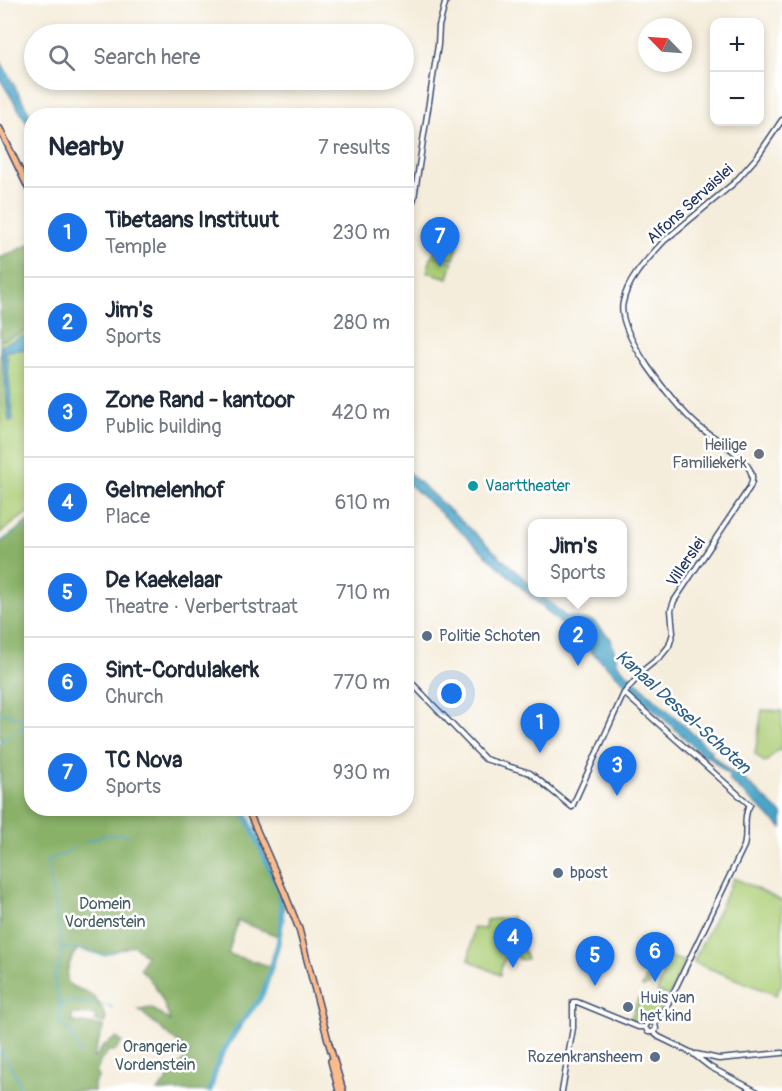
<!DOCTYPE html>
<html lang="en">
<head>
<meta charset="utf-8">
<style>
  :root { --surface:#fff; --page:#f2f2f3; --text:#1f2937; --muted:#747a83; --line:#e0e1e3; --accent:#1a73e8 }
  body { margin:0; font-family:Pangolin,sans-serif; background:var(--page); color:var(--text) }
  .controls { position:absolute; right:18px; top:18px; display:grid; overflow:hidden; border-radius:12px; box-shadow:0 3px 9px #0003 }
  .controls button { width:54px; height:54px; display:grid; place-items:center; padding:0; border:0; border-bottom:2px solid var(--line); background:var(--surface); color:var(--text); font:30px sans-serif }
  .compass { position:absolute; left:638px; top:18px; width:54px; height:54px; border-radius:50%; background:var(--surface); box-shadow:0 3px 9px #0003; rotate:295deg }
  .you { position:absolute; left:452px; top:694px; width:21px; height:21px; margin:-15px; border:4px solid #fff; border-radius:50%; background:#1a73e8; box-shadow:0 0 0 9px #1a73e833 }
  .badge { display:grid; place-items:center; width:39px; height:39px; border-radius:50%; background:var(--accent); color:#fff; font-size:20px; font-weight:700 }
  .pin { position:absolute; translate:-50% -50px; filter:drop-shadow(0 2px 3px #0008) }
  .pin::after { content:''; position:absolute; top:32px; width:21px; height:18px; background:inherit; clip-path:polygon(0 0,100% 0,50% 100%) }
  .popup { position:absolute; left:528px; top:519px; width:99px; height:78px; box-sizing:border-box; display:grid; place-content:center; border-radius:12px; background:var(--surface); filter:drop-shadow(0 2px 4px #0005); font-size:20px; white-space:nowrap; color:var(--muted) }
  .popup b { font-size:22px; color:var(--text) }
  .popup::after { content:''; position:absolute; left:50%; top:100%; margin-left:-12px; border:12px solid transparent; border-top-color:var(--surface) }
  .list { margin:0; padding:0; list-style:none }
  h2 { display:flex; justify-content:space-between; align-items:center; height:78px; margin:0; padding:0 24px; font-size:26px }
  h2 small { font-size:20px; font-weight:400; color:var(--muted) }
  .list li { display:grid; grid-template-columns:39px 1fr auto; gap:18px; align-items:center; box-sizing:border-box; height:90px; padding:0 24px; border-top:2px solid var(--line) }
  .list b { display:block; font-size:22px; white-space:nowrap }
  .list p { margin:0; font-size:20px; white-space:nowrap; color:var(--muted) }
  .list em { font-size:20px; font-style:normal; color:var(--muted) }
  .icon { flex:none; width:33px; height:33px; fill:none; stroke:currentColor; stroke-width:2; stroke-linecap:round; stroke-linejoin:round }
  .map { position:relative; flex:none; width:782px; height:1091px; overflow:hidden }
  .search { position:absolute; background:var(--surface); box-shadow:0 3px 9px #0003; left:24px; top:24px; width:390px; height:66px; display:flex; align-items:center; gap:15px; box-sizing:border-box; padding:0 21px; border-radius:33px; color:var(--muted); font-size:22px }
  .panel { position:absolute; background:var(--surface); box-shadow:0 3px 9px #0003; left:24px; top:108px; width:390px; height:708px; border-radius:24px }
  .map>svg:first-child { display:block }
</style>
</head>
<body>
<div class="map">
<svg width="782" height="1091" viewBox="0 0 782 1091">
  <rect width="100%" height="100%" fill="#fff"/>
  <filter id="ink" filterUnits="userSpaceOnUse"><feTurbulence type="fractalNoise" baseFrequency=".0167" numOctaves="2"/><feDisplacementMap in="SourceGraphic" scale="12" xChannelSelector="R" yChannelSelector="G"/><feConvolveMatrix kernelMatrix="1 2 1 2 8 2 1 2 1" color-interpolation-filters="sRGB"/></filter>
  <filter id="wash" filterUnits="userSpaceOnUse"><feTurbulence type="fractalNoise" baseFrequency=".008" numOctaves="4" result="noise"/><feDisplacementMap in="SourceGraphic" scale="24" xChannelSelector="R" yChannelSelector="G"/><feGaussianBlur stdDeviation="1.35" result="paint"/><feColorMatrix in="noise" values="0 0 0 0 0 0 0 0 0 0 0 0 0 0 0 0 0 1.4 0 .05"/><feComposite in="paint" operator="in"/></filter>
  <g filter="url(#wash)">
    <rect width="100%" height="100%" fill="#f5eddb"/>
    <path fill="#acce76" stroke="#647e6a" stroke-width="1.5" d="M439 236 459 242 454 259 433 253Z
      M432 255 453 262 448 278 427 272Z
      M31 329V510L0 533V341Z
      M762 710 782 711V751L778 750 765 763 755 754Z
      M734 878 782 901V983L776 995 693 962Z
      M512 917 527 959 521 960C507 945 501 964 500 975L469 960 473 928 485 929 486 920Z
      M657 952 685 962 669 996 657 992 663 975 659 969 657 972 653 971 648 986 642 987Z
      M638 999 662 1008 659 1016 654 1019 649 1018 640 1025 630 1021Z"/>
    <path fill="#89b167" stroke="#527062" stroke-width="1.5" d="M31 244V329L0 341V258Z
      M31 519 32 808 244 809 286 902 278 936 238 921 228 954 273 967C267 981 262 996 253 1009 233 1039 219 1055 211 1091H158L190 1053 139 1010 151 1008 170 1021C165 1002 154 981 140 969L146 956 134 945 104 955 78 949C73 954 71 959 69 966 60 993 80 984 94 997 99 1002 103 1011 106 1017L105 1023 95 1021 96 1015 72 1014V1022L104 1026 93 1057 95 1058 103 1046 116 1038 122 1042 115 1051H108L100 1062 96 1074 99 1077 94 1083V1091H0V543Z"/>
    <path fill="#4aa6c8" stroke="#326a93" stroke-width="1.5" d="M0 60 31 116V129L0 79Z
      M23 336 25 337 26 349 6 351 13 420 9 421 1 346Z
      M407 471 533 587V592L539 593 565 616 593 621 611 639 618 665 704 744 712 752 710 753 732 773 739 775 782 814V828L728 779 730 776 708 756 706 757 702 754 407 482Z"/>
    <g fill="none" stroke-linecap="round" stroke-linejoin="round">
      <path stroke="#4aa6c8" stroke-width="1.5" d="M0 542 32 520
        M0 712 31 721
        M0 741 32 721
        M85 842 101 837 102 835C112 837 119 831 129 836
        M75 846 65 854 47 860 62 947 59 965 54 979 60 1006 58 1018 72 1035 81 1054
        M63 948 83 949 101 955 114 952
        M101 1004 112 1007
        M60 1006 72 1001 97 1004
        M0 1049 19 1081 18 1086 20 1091"/>
      <path stroke="#4aa6c8" stroke-width="5" d="M210 1091 219 1059 237 1028 260 999 265 988 278 944 282 919 279 890 243 808"/>
    </g>
  </g>
  <g filter="url(#ink)">
    <g fill="none" stroke-linecap="round" stroke-linejoin="round">
      <defs>
        <path id="minor" d="M406 221 414 198 438 45 439 26 446 0
          M406 677 485 759 530 773 572 807 624 693 645 669 661 656 669 646 673 633 671 610 674 601 750 487C755 477 751 469 744 462 732 446 712 438 697 425 674 405 615 332 623 302 628 278 649 258 664 241L734 183 757 157 782 120
          M624 693 750 805C742 816 748 833 744 846L664 1012 655 1023 656 1029 653 1032
          M645 1027 649 1021 655 1023
          M696 1054 719 1059 782 1053
          M562 1091 573 1028V1002H577L638 1027H645L648 1032H653L659 1037 692 1053 710 1067 756 1091"/>
        <path id="major" d="M0 129 32 196
          M247 808 286 896
          M285 894 299 929 329 1044 343 1091
          M331 1061 339 1091"/>
      </defs>
      <use href="#minor" stroke="#3c4c71" stroke-width="7"/>
      <use href="#major" stroke="#3c4c71" stroke-width="8"/>
      <use href="#minor" stroke="#fff" stroke-width="4"/>
      <use href="#major" stroke="#fbbb8d" stroke-width="5"/>
    </g>
  </g>
  <circle fill="#6b7280" stroke="#fff" stroke-width="2" cx="759" cy="454" r="6"/>
  <circle fill="#0f9aa8" stroke="#fff" stroke-width="2" cx="473" cy="486" r="6"/>
  <g fill="#5c6f8a" stroke="#fff" stroke-width="2">
    <circle cx="427" cy="636" r="6"/>
    <circle cx="558" cy="873" r="6"/>
    <circle cx="628" cy="1007" r="6"/>
    <circle cx="655" cy="1057" r="6"/>
  </g>
  <g text-anchor="middle" dominant-baseline="central" stroke-width="5" stroke-linejoin="round" paint-order="stroke">
    <g font-size="16" fill="#1b2f5e" stroke="#fff">
      <text transform="translate(690 204) rotate(-42)">Alfons Servaislei</text>
      <text transform="translate(686 562) rotate(-56)">Villerslei</text>
    </g>
    <g font-size="16" fill="#5b616d" stroke="#fff" text-anchor="end">
      <text x="747" y="445">Heilige<tspan x="747" dy="18">Familiekerk</tspan></text>
    </g>
    <g font-size="16" fill="#0d838f" stroke="#fff" text-anchor="start">
      <text x="485" y="486">Vaarttheater</text>
    </g>
    <g font-size="16" fill="#4e5e75" stroke="#fff" text-anchor="start">
      <text x="439" y="636">Politie Schoten</text>
      <text x="570" y="873">bpost</text>
      <text x="640" y="998">Huis van<tspan x="640" dy="18">het kind</tspan></text>
      <text x="643" y="1057" text-anchor="end">Rozenkransheem</text>
    </g>
    <g font-size="16" fill="#465f65" stroke="#fff">
      <text x="105" y="904">Domein<tspan x="105" dy="18">Vordenstein</tspan></text>
      <text x="155" y="1047">Orangerie<tspan x="155" dy="18">Vordenstein</tspan></text>
    </g>
    <g font-size="18" font-style="italic" fill="#2e5f88" stroke="#fff">
      <text transform="translate(683 712) rotate(42)">Kanaal Dessel-Schoten</text>
    </g>
  </g>
</svg>
<div class="controls">
<button>+</button>
<button>−</button>
</div>
<svg class="compass" viewBox="-18 -18 36 36"><path d="M0-13l5 13h-10z" fill="#e53935"/><path d="M0 13l5-13h-10z" fill="#747a83"/></svg>
<div class="you"></div>
<div class="pin badge" style="left:540px;top:753px">1</div>
<div class="pin badge" style="left:578px;top:666px">2</div>
<div class="popup"><b>Jim's</b>Sports</div>
<div class="pin badge" style="left:617px;top:796px">3</div>
<div class="pin badge" style="left:513px;top:968px">4</div>
<div class="pin badge" style="left:595px;top:986px">5</div>
<div class="pin badge" style="left:655px;top:982px">6</div>
<div class="pin badge" style="left:440px;top:267px">7</div>
<div class="search"><svg class="icon" aria-label="search" viewBox="0 0 24 24"><circle cx="10" cy="10" r="6"/><path d="M15 15l6 6"/></svg>Search here</div>
<section class="panel">
<h2>Nearby<small>7 results</small></h2>
<ul class="list">
<li><span class="badge">1</span><div><b>Tibetaans Instituut</b><p>Temple</p></div><em>230 m</em></li>
<li><span class="badge">2</span><div><b>Jim's</b><p>Sports</p></div><em>280 m</em></li>
<li><span class="badge">3</span><div><b>Zone Rand - kantoor</b><p>Public building</p></div><em>420 m</em></li>
<li><span class="badge">4</span><div><b>Gelmelenhof</b><p>Place</p></div><em>610 m</em></li>
<li><span class="badge">5</span><div><b>De Kaekelaar</b><p>Theatre · Verbertstraat</p></div><em>710 m</em></li>
<li><span class="badge">6</span><div><b>Sint-Cordulakerk</b><p>Church</p></div><em>770 m</em></li>
<li><span class="badge">7</span><div><b>TC Nova</b><p>Sports</p></div><em>930 m</em></li>
</ul>
</section>
</div>
</body>
</html>
